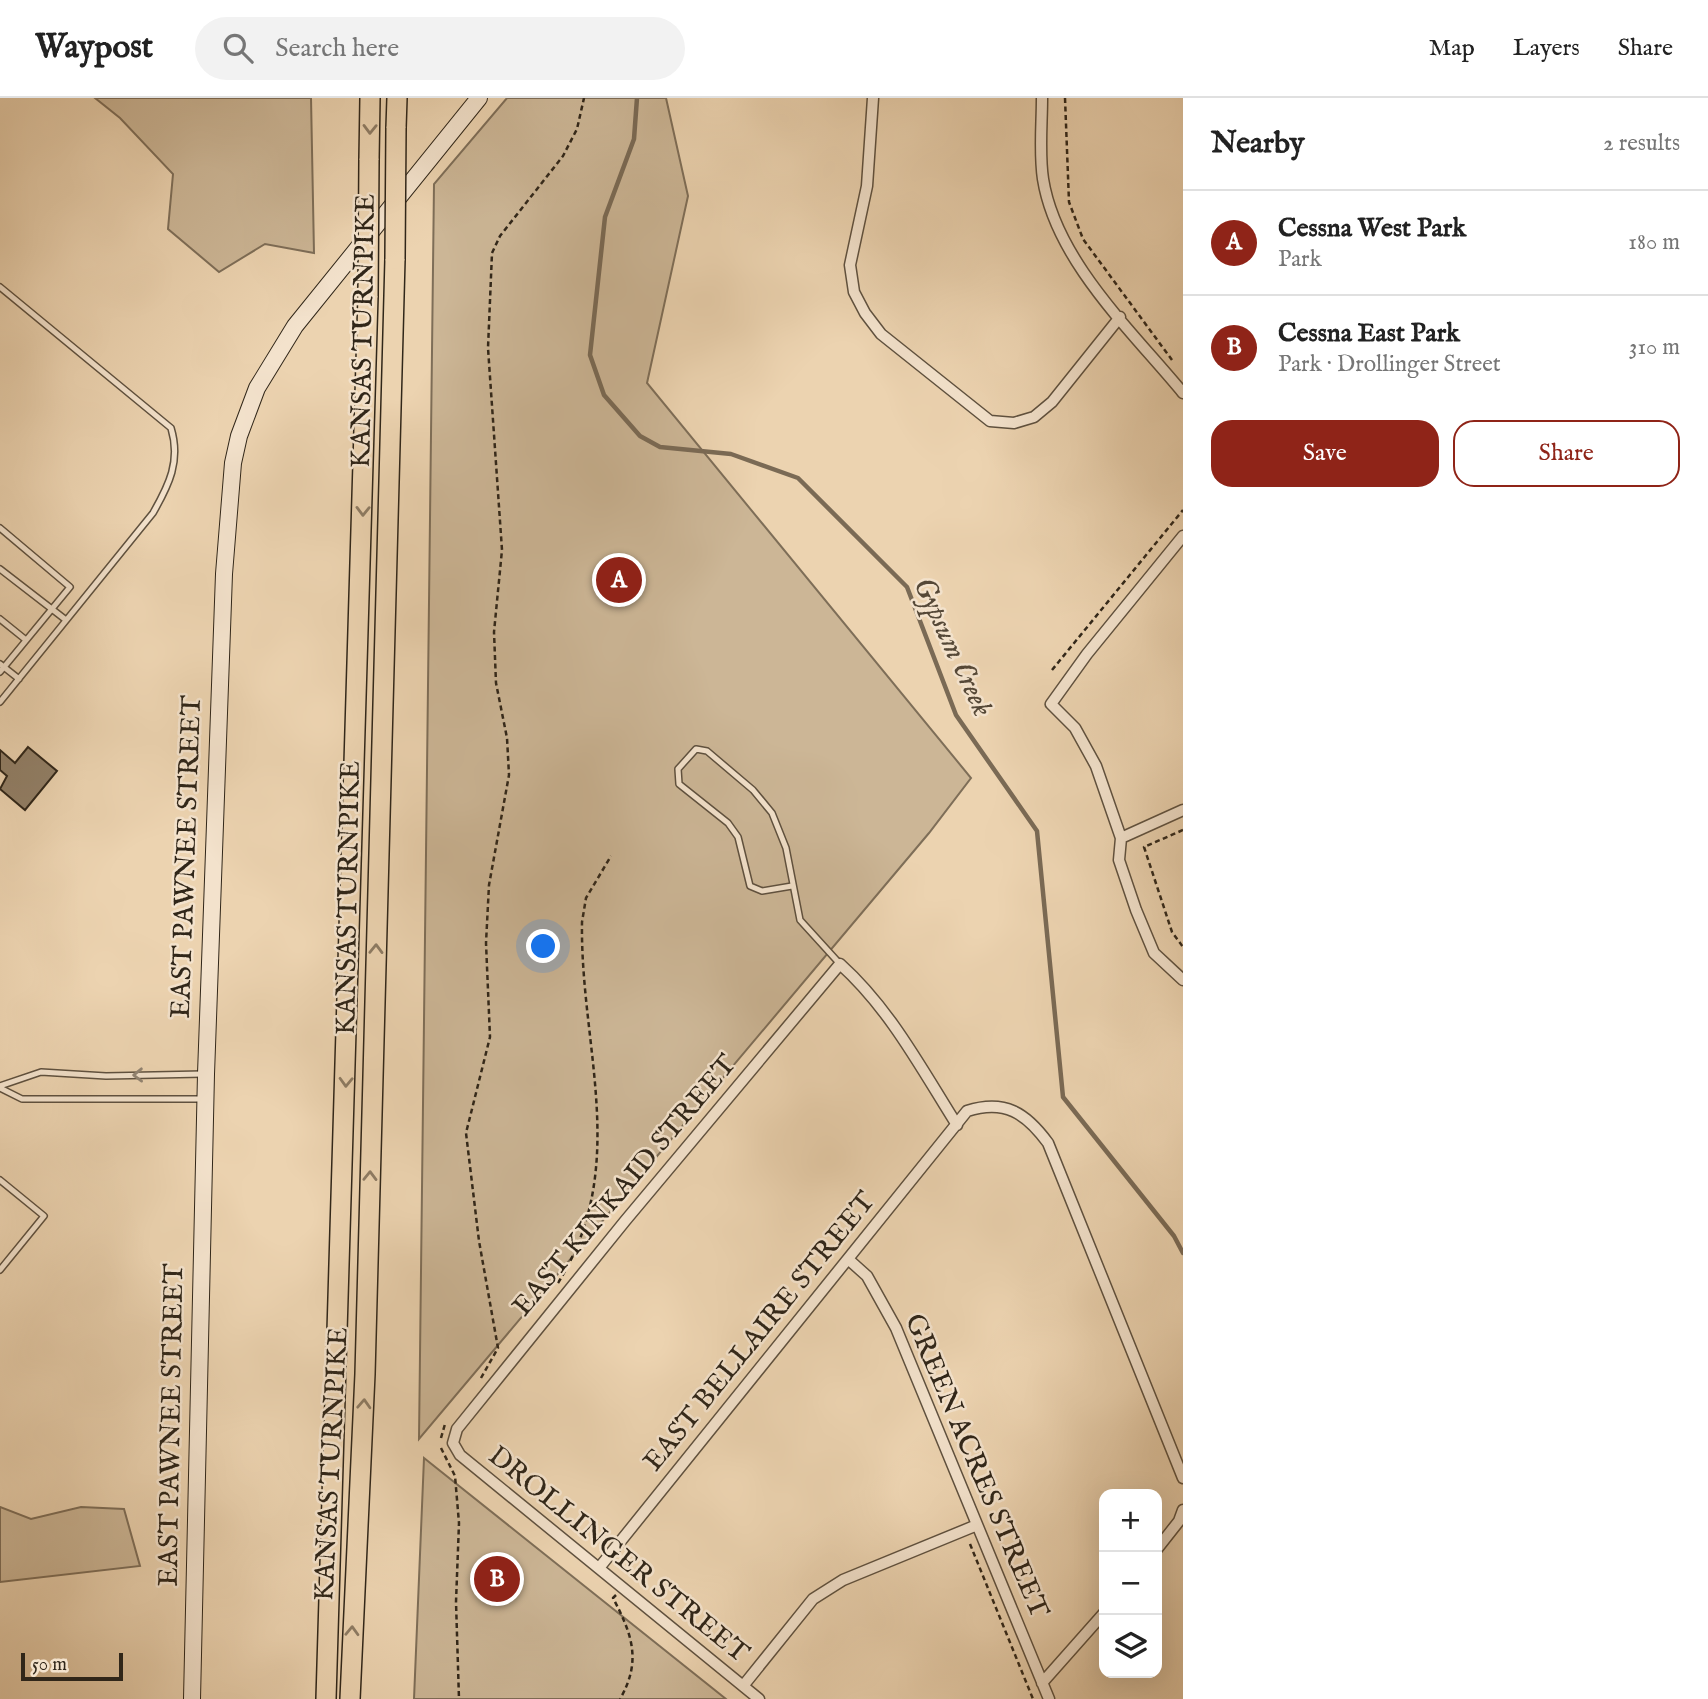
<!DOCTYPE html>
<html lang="en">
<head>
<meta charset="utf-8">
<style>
  :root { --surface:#fff; --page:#f2f2f2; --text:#222; --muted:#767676; --line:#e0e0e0; --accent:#8f2418 }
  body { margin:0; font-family:"IM FELL English",serif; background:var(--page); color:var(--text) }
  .controls { position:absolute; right:21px; bottom:21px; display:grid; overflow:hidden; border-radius:14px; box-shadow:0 7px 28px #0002 }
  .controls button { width:63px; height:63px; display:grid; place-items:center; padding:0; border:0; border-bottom:2px solid var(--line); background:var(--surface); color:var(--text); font:35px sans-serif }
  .scale { position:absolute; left:21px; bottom:18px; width:102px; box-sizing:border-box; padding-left:7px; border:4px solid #302619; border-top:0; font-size:19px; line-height:24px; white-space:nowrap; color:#302619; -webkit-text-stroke:5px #f3e2cc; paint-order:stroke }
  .you { position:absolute; left:544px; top:849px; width:24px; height:24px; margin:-18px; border:5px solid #fff; border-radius:50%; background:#1a73e8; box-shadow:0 0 0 10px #1a73e833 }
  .badge { display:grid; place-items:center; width:46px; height:46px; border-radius:50%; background:var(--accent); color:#fff; font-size:23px; font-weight:700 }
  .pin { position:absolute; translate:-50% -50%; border:4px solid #fff; box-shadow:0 2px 7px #0006 }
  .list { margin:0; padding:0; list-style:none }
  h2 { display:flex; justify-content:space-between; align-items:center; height:91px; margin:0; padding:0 28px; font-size:30px }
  h2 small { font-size:23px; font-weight:400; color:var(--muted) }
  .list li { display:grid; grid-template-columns:46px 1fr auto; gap:21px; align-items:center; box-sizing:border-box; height:105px; padding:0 28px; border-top:2px solid var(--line) }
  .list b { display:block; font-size:26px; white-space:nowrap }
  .list p { margin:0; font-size:23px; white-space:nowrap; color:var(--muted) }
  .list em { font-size:23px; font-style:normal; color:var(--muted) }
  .actions { display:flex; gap:14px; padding:21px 28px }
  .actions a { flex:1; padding:16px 0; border:2px solid var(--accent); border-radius:21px; text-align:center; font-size:24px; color:var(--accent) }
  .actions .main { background:var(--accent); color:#fff }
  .icon { flex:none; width:38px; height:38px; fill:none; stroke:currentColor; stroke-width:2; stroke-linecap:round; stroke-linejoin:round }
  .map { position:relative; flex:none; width:1183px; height:1601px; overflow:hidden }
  header { display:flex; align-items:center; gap:42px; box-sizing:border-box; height:98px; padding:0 35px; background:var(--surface); border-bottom:2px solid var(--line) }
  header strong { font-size:33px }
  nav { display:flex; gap:38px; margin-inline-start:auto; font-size:24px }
  .search { width:490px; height:63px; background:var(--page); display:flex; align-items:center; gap:18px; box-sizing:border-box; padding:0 24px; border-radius:38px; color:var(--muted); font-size:26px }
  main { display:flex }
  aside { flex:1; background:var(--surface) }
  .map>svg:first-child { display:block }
</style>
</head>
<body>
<header>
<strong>Waypost</strong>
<div class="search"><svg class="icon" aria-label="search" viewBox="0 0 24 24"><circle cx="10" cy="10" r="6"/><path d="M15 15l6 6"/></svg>Search here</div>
<nav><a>Map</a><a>Layers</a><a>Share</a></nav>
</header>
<main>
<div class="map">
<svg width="1183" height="1601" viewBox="0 0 1183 1601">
  <rect width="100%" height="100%" fill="#ecd3b0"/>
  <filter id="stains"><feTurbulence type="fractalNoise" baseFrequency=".00286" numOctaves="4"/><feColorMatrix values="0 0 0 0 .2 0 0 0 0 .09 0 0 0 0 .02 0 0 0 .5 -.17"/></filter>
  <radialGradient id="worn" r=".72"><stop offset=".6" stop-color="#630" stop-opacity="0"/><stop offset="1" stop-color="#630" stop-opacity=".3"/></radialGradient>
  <path fill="#ccb696" stroke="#7e6e58" stroke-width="2" d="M95 0H311L314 155 265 146 219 174 168 131 173 76 120 20Z
    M507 0H666L688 98 647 285 971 680 929 735 419 1341 434 86Z
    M424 1360 726 1601H414Z
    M0 1409 31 1421 81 1409 124 1411 140 1468 0 1484Z"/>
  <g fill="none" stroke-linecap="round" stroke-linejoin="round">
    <path stroke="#7a6a55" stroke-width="4.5" d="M637 0 634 41 605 119 590 257 604 297 640 338 660 349 731 356 798 380 907 489 956 617 1037 733 1063 999 1174 1138 1183 1155"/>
  </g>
  <path fill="#928068" stroke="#302619" stroke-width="2" d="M28 649 57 673 25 712 0 691 7 678 0 672V652L15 665Z"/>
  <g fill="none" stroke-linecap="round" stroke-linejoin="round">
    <defs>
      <path id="service" d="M0 189 171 330C181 363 169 387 153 415L0 604
        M0 430 70 489 0 574
        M0 471 66 522
        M0 521 26 542
        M0 566 19 581
        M792 788 762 793 750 788 738 739 728 725 679 686 678 671 696 651 707 653 753 692 772 715 786 750 800 822 840 866
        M0 988 41 974 106 978 203 976
        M0 990 22 1001H204
        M0 1082 44 1118 0 1172"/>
      <path id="minor" d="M873 0 867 88 850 167 854 194 865 215 881 236 990 323 1014 325 1034 319 1052 304 1120 219
        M1042 0C1042 26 1039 55 1043 81 1056 163 1132 233 1183 295
        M1183 438 1087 556 1051 606 1075 630 1096 668 1121 740 1119 762 1136 812 1154 855 1183 882
        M1121 740 1183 712
        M848 1161 867 1178 896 1230 1049 1601
        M1157 1451 1179 1423 1183 1412
        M599 1470 967 1013C1005 1001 1026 1015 1048 1045L1183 1380
        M1042 1585 1104 1515
        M743 1588 813 1501 843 1482 977 1427
        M759 1601 460 1357 453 1345 457 1331 625 1123 840 866C890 911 921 970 957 1027"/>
      <path id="secondary" d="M192 1601 206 976 224 476 233 365 239 338 257 290 295 228 479 0"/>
      <path id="motorway" d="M396 30 397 0
        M369 62 370 0
        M326 1601 368 198
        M350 1601 365 1276 395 161"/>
    </defs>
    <use href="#service" stroke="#5f513f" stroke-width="8"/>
    <use href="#minor" stroke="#5f513f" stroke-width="13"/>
    <use href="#secondary" stroke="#302619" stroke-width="18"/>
    <use href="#motorway" stroke="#302619" stroke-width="22"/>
    <path stroke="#302619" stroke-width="2.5" stroke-dasharray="5 3.5" stroke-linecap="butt" d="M1065 0 1069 104 1083 141 1172 262
      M1052 572 1183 412
      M1183 732 1144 749 1172 834 1183 849
      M558 1185C631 1068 580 950 582 824L586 800 611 758
      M481 1280 498 1250 479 1143 466 1035 490 939 486 845 489 787 509 677 507 640 496 585 494 534 502 452 488 250 492 155 500 138 563 58 577 31 584 0
      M441 1340 445 1326
      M441 1350 455 1378 459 1425 456 1504 459 1601
      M970 1446 1033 1601
      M616 1497 613 1500C632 1536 642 1563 620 1601"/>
    <use href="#service" stroke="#f3e2cc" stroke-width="5"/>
    <use href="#minor" stroke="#f3e2cc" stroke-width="10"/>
    <use href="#secondary" stroke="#f3e2cc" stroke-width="16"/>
    <use href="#motorway" stroke="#ecd3b0" stroke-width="19"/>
    <defs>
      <path id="motorway-bridge" d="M395 161 396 30
        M368 198 369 62"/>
    </defs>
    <use href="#motorway-bridge" stroke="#302619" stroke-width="22" stroke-linecap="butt"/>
    <use href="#motorway-bridge" stroke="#ecd3b0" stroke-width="19"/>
  </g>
  <defs><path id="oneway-chevron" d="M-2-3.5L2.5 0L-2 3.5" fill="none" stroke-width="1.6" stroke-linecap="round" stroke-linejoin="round" transform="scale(1.75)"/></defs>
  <g stroke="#8e7c64">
    <use href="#oneway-chevron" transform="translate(370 31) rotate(91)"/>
    <use href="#oneway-chevron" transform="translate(363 413) rotate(91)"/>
    <use href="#oneway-chevron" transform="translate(376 851) rotate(-89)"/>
    <use href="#oneway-chevron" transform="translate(346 984) rotate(92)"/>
    <use href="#oneway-chevron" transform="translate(370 1078) rotate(-89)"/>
    <use href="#oneway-chevron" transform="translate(364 1306) rotate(-87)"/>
    <use href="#oneway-chevron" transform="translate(352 1533) rotate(-88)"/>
  </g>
  <use stroke="#928472" href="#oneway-chevron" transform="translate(138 977) rotate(179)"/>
  <g text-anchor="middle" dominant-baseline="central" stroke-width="5" stroke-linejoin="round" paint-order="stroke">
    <g font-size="28" fill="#302619" stroke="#f3e2cc">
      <text transform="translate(364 233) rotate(-89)">KANSAS TURNPIKE</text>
      <text transform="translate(187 759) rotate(-88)">EAST PAWNEE STREET</text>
      <text transform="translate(349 800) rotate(-89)">KANSAS TURNPIKE</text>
      <text transform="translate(625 1088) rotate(-50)">EAST KINKAID STREET</text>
      <text transform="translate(760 1234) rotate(-51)">EAST BELLAIRE STREET</text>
      <text transform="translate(172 1327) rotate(-89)">EAST PAWNEE STREET</text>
      <text transform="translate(332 1366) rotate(-87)">KANSAS TURNPIKE</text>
      <text transform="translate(976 1368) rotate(67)">GREEN ACRES STREET</text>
      <text transform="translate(618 1457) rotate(39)">DROLLINGER STREET</text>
    </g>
    <g font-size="30" font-style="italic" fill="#554837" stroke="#f3e2cc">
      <text transform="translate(952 549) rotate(65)">Gypsum Creek</text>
    </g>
  </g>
  <rect width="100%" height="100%" filter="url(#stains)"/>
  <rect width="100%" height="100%" fill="url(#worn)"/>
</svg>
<div class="controls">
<button>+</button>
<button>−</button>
<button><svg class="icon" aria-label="layers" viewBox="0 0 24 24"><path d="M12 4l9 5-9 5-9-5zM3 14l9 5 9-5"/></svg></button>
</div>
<div class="scale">50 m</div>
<div class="you"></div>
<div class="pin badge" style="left:619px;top:482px">A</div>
<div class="pin badge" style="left:497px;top:1481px">B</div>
</div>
<aside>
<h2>Nearby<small>2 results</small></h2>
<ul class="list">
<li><span class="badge">A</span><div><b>Cessna West Park</b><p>Park</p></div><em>180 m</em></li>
<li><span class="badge">B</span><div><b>Cessna East Park</b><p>Park · Drollinger Street</p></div><em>310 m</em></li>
</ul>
<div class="actions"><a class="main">Save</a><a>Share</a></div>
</aside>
</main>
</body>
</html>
